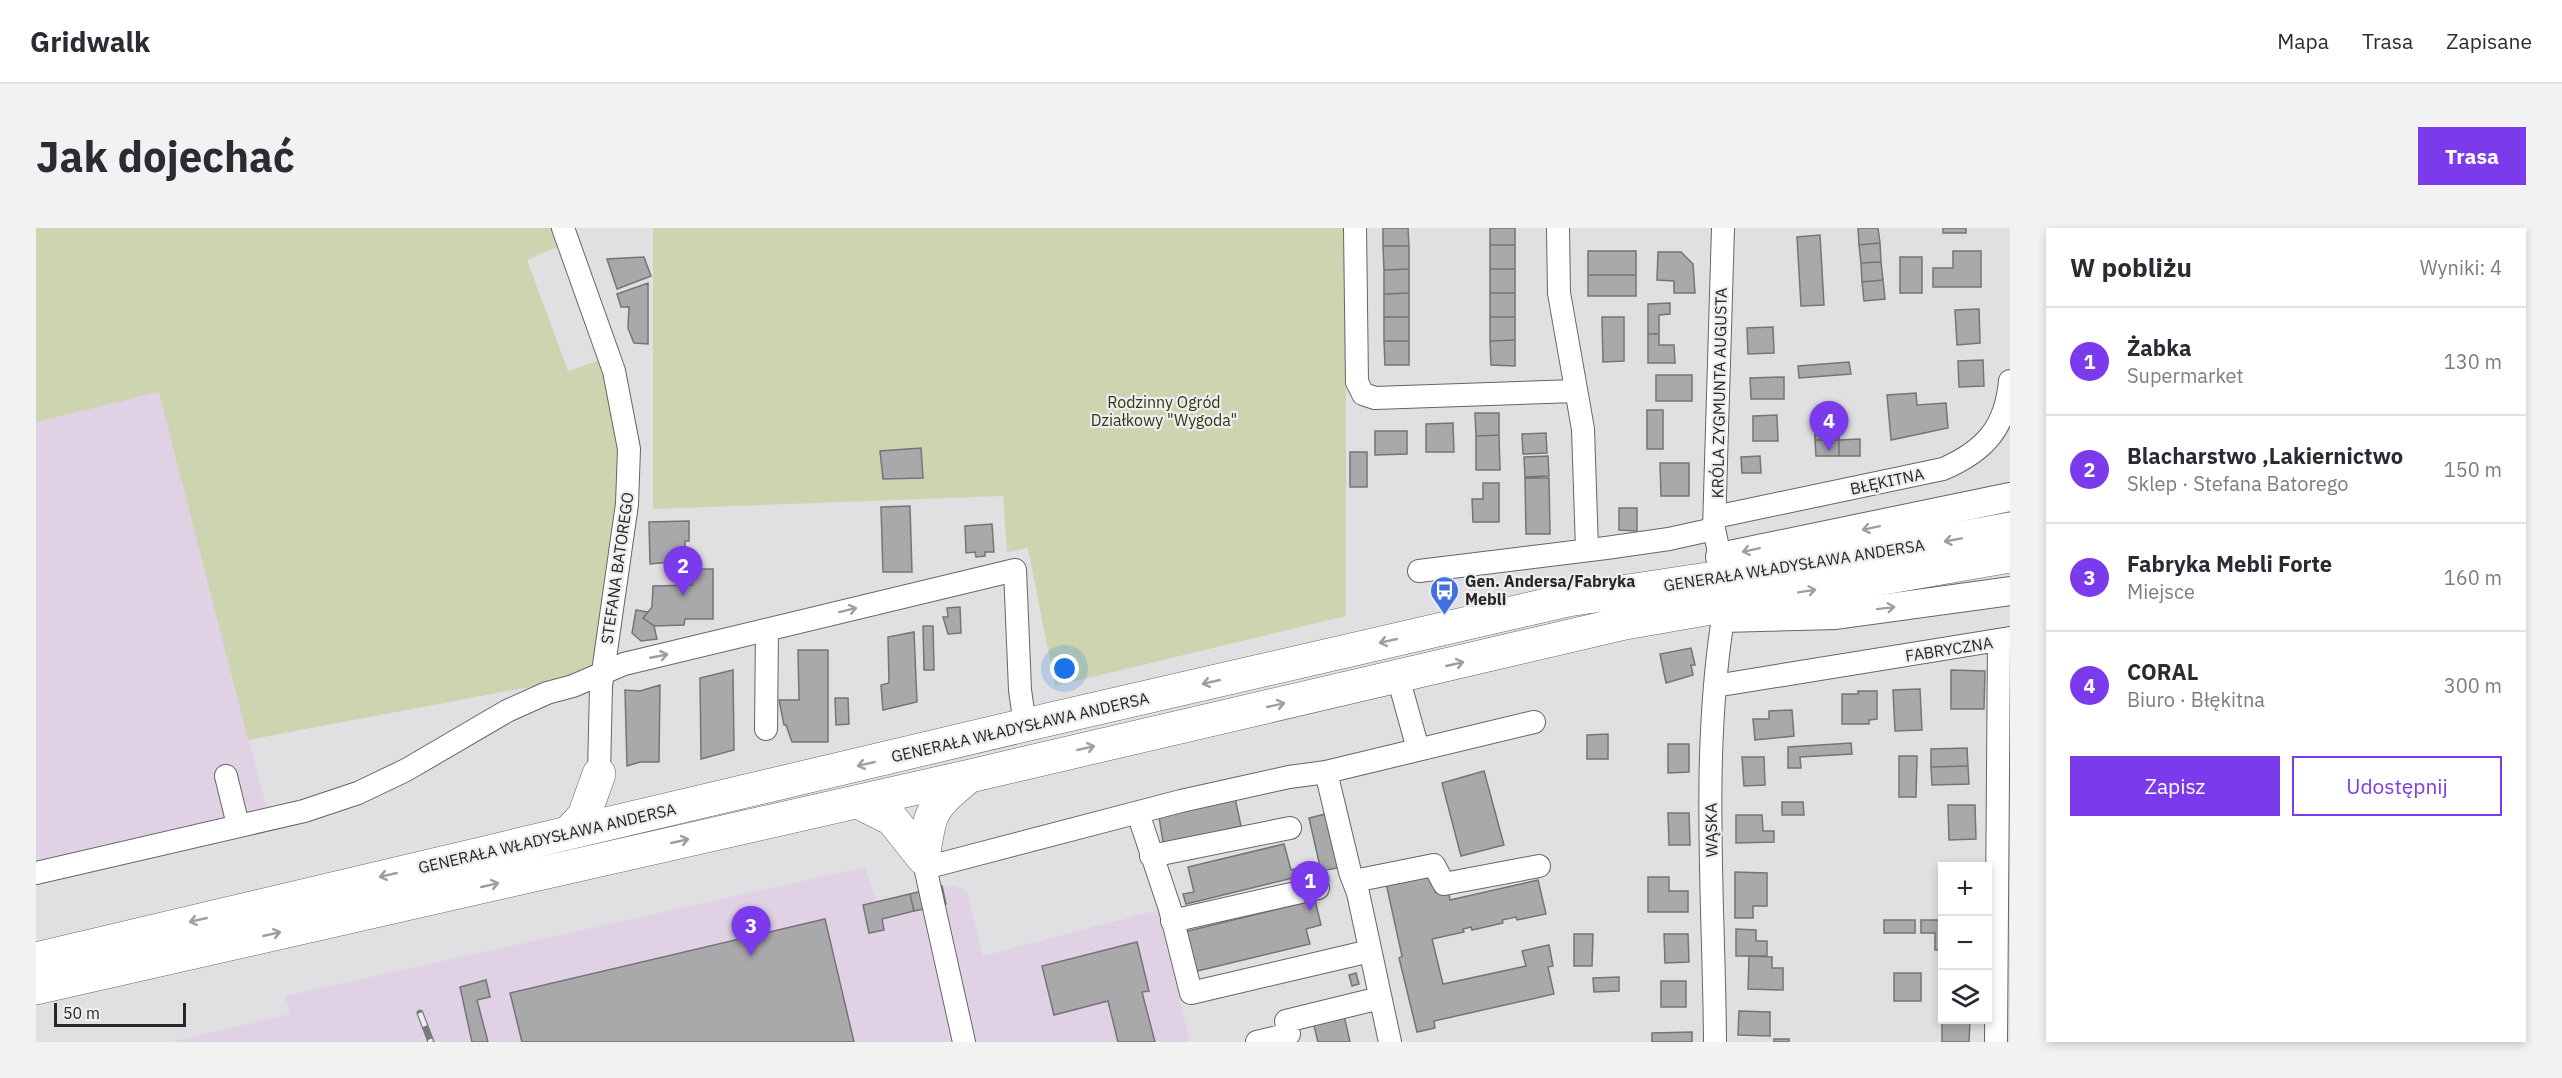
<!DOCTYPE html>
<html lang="pl">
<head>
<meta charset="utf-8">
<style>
  :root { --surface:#fff; --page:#f2f2f3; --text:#2b2b33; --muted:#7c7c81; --line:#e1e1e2; --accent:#7c3aed }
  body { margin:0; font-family:"IBM Plex Sans",sans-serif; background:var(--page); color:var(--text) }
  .controls { position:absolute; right:18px; bottom:18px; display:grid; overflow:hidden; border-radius:0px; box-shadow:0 3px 9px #0003 }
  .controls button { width:54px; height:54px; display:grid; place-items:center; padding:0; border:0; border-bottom:2px solid var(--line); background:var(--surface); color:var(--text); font:30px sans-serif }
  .scale { position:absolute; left:18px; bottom:15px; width:132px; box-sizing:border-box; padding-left:6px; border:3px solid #272728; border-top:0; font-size:16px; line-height:21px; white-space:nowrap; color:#272728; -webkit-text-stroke:4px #edeeef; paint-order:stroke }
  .you { position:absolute; left:1029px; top:441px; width:21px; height:21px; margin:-15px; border:4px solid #fff; border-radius:50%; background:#1a73e8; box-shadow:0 0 0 9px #1a73e833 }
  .badge { display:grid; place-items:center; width:39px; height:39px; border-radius:50%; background:var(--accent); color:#fff; font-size:20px; font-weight:700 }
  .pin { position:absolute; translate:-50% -50px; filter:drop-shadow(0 2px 3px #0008) }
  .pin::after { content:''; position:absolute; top:32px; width:21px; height:18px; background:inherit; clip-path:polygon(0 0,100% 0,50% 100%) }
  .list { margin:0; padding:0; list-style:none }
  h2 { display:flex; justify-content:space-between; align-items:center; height:78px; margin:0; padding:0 24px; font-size:26px }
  h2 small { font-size:20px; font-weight:400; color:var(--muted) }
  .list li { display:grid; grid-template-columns:39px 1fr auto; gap:18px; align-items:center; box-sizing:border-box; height:108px; padding:0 24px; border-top:2px solid var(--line) }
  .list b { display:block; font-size:22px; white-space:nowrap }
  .list p { margin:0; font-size:20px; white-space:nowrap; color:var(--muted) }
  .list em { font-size:20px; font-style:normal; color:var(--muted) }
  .actions { display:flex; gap:12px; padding:18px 24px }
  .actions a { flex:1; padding:14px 0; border:2px solid var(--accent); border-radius:0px; text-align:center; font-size:21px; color:var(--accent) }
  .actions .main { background:var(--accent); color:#fff }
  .icon { flex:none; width:33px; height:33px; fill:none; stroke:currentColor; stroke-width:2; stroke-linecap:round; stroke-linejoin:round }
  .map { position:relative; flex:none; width:1974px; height:814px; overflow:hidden; border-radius:0px }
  header { display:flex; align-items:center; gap:36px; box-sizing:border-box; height:84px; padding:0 30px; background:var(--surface); border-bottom:2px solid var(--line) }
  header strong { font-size:28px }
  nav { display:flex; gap:33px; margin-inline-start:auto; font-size:21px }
  .intro { display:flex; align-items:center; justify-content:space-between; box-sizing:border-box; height:144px; padding:0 36px }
  h1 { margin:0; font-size:42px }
  .button { padding:15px 27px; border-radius:0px; background:var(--accent); color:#fff; font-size:21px; font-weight:700 }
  main { display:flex; gap:36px; padding:0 36px }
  aside { flex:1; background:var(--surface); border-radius:0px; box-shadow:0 3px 9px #0003 }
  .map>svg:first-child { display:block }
</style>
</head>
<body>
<header>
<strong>Gridwalk</strong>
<nav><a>Mapa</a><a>Trasa</a><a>Zapisane</a></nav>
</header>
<div class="intro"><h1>Jak dojechać</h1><a class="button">Trasa</a></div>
<main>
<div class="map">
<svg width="1974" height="814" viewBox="0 0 1974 814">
  <rect width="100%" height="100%" fill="#e0e0e2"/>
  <path fill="#e0d1e4" d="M123 163 236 601 0 657V194Z
    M829 639 840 673 919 657 931 664 947 728 1122 682 1154 814H135L254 786 249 768Z"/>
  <path fill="#cdd4b0" d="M0 0H527L532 14 491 32 532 143 573 129 587 184 567 445 212 512 123 164 0 194Z
    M617 0H1310V388L1019 458 992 320 971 324 967 268 617 281Z"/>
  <path fill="#a9a8aa" stroke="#757476" stroke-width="1.5" d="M1347 0H1372L1373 18H1347Z
    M1454 0H1479V17H1454Z
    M1822 0H1842L1844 15 1823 17Z
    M1907 0H1930V5H1907Z
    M1784 7 1788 77 1765 78 1761 9Z
    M1844 15 1845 34 1825 35 1823 17Z
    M1454 17H1479V41H1454Z
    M1347 18H1373V41L1348 42Z
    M1552 23H1600V47H1552Z
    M1917 23H1945V59H1897V40H1917Z
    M1622 24H1645L1657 36 1659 65H1638V53L1621 52Z
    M608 29 615 48 581 61 571 31Z
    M1864 29H1886V65H1864Z
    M1845 34 1847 52 1826 54 1825 35Z
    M1373 41V65L1348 66V42Z
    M1454 41H1479V65H1454Z
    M1552 47H1600V68H1552Z
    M1847 52 1849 71 1828 73 1826 54Z
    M612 55V116L598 115 592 100 593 79H585L581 66Z
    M1373 65V89H1348V66Z
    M1454 65H1479V89H1454Z
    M1634 75V86L1623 87V106H1612V76Z
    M1943 81 1944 115 1921 117 1919 82Z
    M1348 89H1373V113H1348Z
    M1454 89H1479V112L1454 113Z
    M1566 89H1588V133L1567 134Z
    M1737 99 1738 125 1712 126 1711 100Z
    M1612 106H1623V117H1638L1639 135H1612Z
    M1479 112V138L1455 137 1454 113Z
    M1348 113H1373V137H1349Z
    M1947 132 1948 158 1923 159 1922 133Z
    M1813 134 1815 146 1763 150 1762 138Z
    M1620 147H1656V173H1620Z
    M1748 149V171H1715L1714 150Z
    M1880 165 1881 177 1910 175 1912 200 1855 212 1851 167Z
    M1611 182H1627V221H1611Z
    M1802 184 1803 212H1779V185Z
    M1439 185H1463V207L1440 208Z
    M1741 187 1742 213H1717V188Z
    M1417 195 1418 224H1390V196Z
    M1339 203H1371V226L1339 227Z
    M1510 205 1511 225 1487 226 1486 206Z
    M1463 207 1464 242H1440V208Z
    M1824 211V228H1803V212Z
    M1779 212H1803V228H1780Z
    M885 220 887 250 847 251 844 223Z
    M1314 224H1331V259H1314Z
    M1512 228 1513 248 1489 249 1488 229Z
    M1724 228 1725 245H1706L1705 229Z
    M1624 235H1653V268H1625Z
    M1489 250H1513L1514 306H1490Z
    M1447 255H1463V294H1437L1436 271H1447Z
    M874 278 876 344H847L845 279Z
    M1583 280H1601V303L1583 302Z
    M653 293V313H649V330H634V334L614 336 613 294Z
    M956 296 958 324H949V328L940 329 939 324 930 325 929 298Z
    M655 341H677V391H649L648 397 618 398 607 390 616 379 617 358 656 357Z
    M924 379 925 405 912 406 907 389H912L911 380Z
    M600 382 612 384 607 390 618 398 621 411 605 413 596 405Z
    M887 398H897L898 442H888Z
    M878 404 881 474 847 482 845 457 853 455 852 409Z
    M1655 420 1659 437H1655L1657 447 1630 455 1624 426Z
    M762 422H792V514H756L750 497H748L743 472H763Z
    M697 442 698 522 665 531 664 450Z
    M1915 442 1949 443 1948 481H1915Z
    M624 457 623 534H604L591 538 589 462 604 463Z
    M1884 461 1886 502 1859 503 1857 462Z
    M1822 463H1841V491L1833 492V496H1806V466H1822Z
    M799 470H812L813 496 800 497Z
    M1756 482 1758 508 1719 512 1717 491H1733V483Z
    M1572 506V531H1551V507Z
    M1815 515 1816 526 1764 529 1765 540H1752V519Z
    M1632 516H1653V544L1632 545Z
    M1931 520 1932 538 1895 539V521Z
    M1863 528H1881L1880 569H1863Z
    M1706 529H1728L1729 557 1708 558Z
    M1932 538 1933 556 1896 557 1895 539Z
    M1448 543 1468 617 1425 628 1406 555Z
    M1199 570 1205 598 1133 616 1127 614 1123 589Z
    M1746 574H1767L1768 587H1746Z
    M1912 577H1939L1940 611 1913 612Z
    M1632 585H1653L1654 617H1633Z
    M1289 586 1302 640 1285 643 1273 590Z
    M1700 587H1726L1727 603H1738V614L1700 615Z
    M1248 616 1255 642 1259 641 1261 649 1150 676 1147 666 1158 664 1152 639Z
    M1699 644 1731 645V678H1717V690H1699Z
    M1395 645 1399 664 1412 661 1414 672 1502 652 1510 686 1481 692 1480 689 1466 692 1467 695 1436 702 1435 699 1427 701 1428 704 1396 711 1407 756 1490 738 1486 723 1513 717 1517 738 1512 739 1518 766 1398 793 1399 800 1381 804 1363 730 1366 728 1350 655Z
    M1612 649H1633V663H1652V684H1612Z
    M906 658 910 676 878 683 874 666Z
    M874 666 878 683 846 691 848 702 833 705 827 677Z
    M1279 672 1285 697 1270 701 1274 716 1157 744 1148 704Z
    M789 691 818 814H486L474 765Z
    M1848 692H1879V705H1848Z
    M1885 692H1906V722H1899V705H1885Z
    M1700 701 1720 702V713H1731V728H1700Z
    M1538 706H1557L1556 738H1538Z
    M1628 706H1652L1653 734 1629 735Z
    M1101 714 1113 763 1106 764 1119 814H1082L1072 773 1018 787 1006 738Z
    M1713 728 1736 729V740H1747V762L1712 761Z
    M1320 745 1323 756 1316 758 1313 747Z
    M1858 745H1885V773H1858Z
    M1583 749V763L1558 764 1557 750Z
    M450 752 454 769 441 772 452 814H436L424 759Z
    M1625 753H1650V779H1625Z
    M1703 783 1734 784V808L1702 807Z
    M1906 786V792H1934L1933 814H1906Z
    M1308 787 1314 814H1282L1277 794Z
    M1656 804V814H1616V805Z
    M1738 811H1753V814H1738Z"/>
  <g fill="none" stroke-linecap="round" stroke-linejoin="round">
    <defs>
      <path id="minor" d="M527 0 578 143 593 221 591 276 565 458 563 546
        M1319 0 1321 154 1327 166 1339 170 1540 163
        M1522 0 1523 65 1547 201 1551 321
        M1679 289 1907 241C1949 223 1970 199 1974 153
        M1684 329 1678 301 1687 0
        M1383 343 1570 320 1633 311 1678 301
        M1362 449 1382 521
        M1679 458 1974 410
        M730 501 731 402
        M1290 544 1498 494
        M190 548 202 597
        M1102 585 1134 681 1155 765 1334 723
        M1115 628 1254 600
        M887 630 928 814
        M889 640 1145 573 1253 549 1290 544 1314 644 1322 665 1354 814
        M0 645 268 583 322 565 370 542 471 483 511 465 537 458 588 436 979 342 984 462 989 497
        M1318 653 1398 637 1408 656 1503 638
        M1136 693 1282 660
        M1221 814 1253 806 1250 793 1344 770
        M1679 814C1678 673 1665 530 1687 390
        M1960 814 1963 412"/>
      <path id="major" d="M1684 329 1974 269
        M1687 390 1800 387 1974 363"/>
      <path id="highway" d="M822 574 856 591 887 630
        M532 605 548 588 563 546
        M887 630C895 583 893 581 931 550
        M0 731 989 497 1532 372 1825 328 1974 301
        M0 760 934 548 1589 395 1974 328"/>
    </defs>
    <use href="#minor" stroke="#646566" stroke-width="24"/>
    <use href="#major" stroke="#646566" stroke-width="30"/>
    <use href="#highway" stroke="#646566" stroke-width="34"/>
    <use href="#minor" stroke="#fff" stroke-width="22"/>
    <use href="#major" stroke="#fff" stroke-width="28"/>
    <use href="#highway" stroke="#fff" stroke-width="33"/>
    <defs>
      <path id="rail" d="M384 785 395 814"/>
    </defs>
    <use href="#rail" stroke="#79797a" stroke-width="7"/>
    <use href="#rail" stroke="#edeeef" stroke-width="4.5" stroke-dasharray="14" stroke-linecap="butt"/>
  </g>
  <defs><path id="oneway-shaft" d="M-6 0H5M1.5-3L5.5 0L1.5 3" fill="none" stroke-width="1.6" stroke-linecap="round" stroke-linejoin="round" transform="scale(1.5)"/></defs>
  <g stroke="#9e9e9e">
    <use href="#oneway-shaft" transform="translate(1835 300) rotate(168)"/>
    <use href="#oneway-shaft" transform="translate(1917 312) rotate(170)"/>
    <use href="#oneway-shaft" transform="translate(1715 322) rotate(168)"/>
    <use href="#oneway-shaft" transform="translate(1771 363) rotate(-9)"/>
    <use href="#oneway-shaft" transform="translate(1850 380) rotate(-7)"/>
    <use href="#oneway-shaft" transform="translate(812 382) rotate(-14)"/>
    <use href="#oneway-shaft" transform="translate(1352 413) rotate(167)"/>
    <use href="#oneway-shaft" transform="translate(623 428) rotate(-11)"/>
    <use href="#oneway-shaft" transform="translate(1419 436) rotate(-13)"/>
    <use href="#oneway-shaft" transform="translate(1175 454) rotate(167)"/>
    <use href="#oneway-shaft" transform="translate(1240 477) rotate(-13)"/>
    <use href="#oneway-shaft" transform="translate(1050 520) rotate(-13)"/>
    <use href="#oneway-shaft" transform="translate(830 536) rotate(167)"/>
    <use href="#oneway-shaft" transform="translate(644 613) rotate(-13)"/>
    <use href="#oneway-shaft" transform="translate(352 647) rotate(167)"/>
    <use href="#oneway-shaft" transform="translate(454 657) rotate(-13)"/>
    <use href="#oneway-shaft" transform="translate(162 692) rotate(167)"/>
    <use href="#oneway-shaft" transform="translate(236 706) rotate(-13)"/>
  </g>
  <defs>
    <symbol id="bus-pin" viewBox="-11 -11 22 30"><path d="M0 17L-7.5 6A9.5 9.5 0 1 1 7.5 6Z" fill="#4170e1" stroke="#edeeef"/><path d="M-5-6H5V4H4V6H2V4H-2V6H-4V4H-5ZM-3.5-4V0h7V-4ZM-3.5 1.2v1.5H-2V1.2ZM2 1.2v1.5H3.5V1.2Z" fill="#fff"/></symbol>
  </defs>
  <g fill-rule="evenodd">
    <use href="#bus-pin" x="1392" y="346" width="33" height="45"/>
  </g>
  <g text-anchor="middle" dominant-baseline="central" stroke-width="4.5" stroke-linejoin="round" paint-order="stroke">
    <g font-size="16" fill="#272728" stroke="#edeeef">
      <text transform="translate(1683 165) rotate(-89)">KRÓLA ZYGMUNTA AUGUSTA</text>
      <text transform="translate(1851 253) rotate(-12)">BŁĘKITNA</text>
      <text transform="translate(1758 337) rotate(-9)">GENERAŁA WŁADYSŁAWA ANDERSA</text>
      <text transform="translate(581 340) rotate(-82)">STEFANA BATOREGO</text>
      <text transform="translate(1913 421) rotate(-9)">FABRYCZNA</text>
      <text transform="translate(984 499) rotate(-13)">GENERAŁA WŁADYSŁAWA ANDERSA</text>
      <text transform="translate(1675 602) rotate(-91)">WĄSKA</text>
      <text transform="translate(511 610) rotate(-13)">GENERAŁA WŁADYSŁAWA ANDERSA</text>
    </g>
    <g font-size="16" fill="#32370d" stroke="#edeeef">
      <text x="1128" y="174">Rodzinny Ogród<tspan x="1128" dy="18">Działkowy "Wygoda"</tspan></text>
    </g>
    <g font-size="16" font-weight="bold" fill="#272728" stroke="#edeeef" text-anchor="start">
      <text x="1429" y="353">Gen. Andersa/Fabryka<tspan x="1429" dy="18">Mebli</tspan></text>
    </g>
  </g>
</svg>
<div class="controls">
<button>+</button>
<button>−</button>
<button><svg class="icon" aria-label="layers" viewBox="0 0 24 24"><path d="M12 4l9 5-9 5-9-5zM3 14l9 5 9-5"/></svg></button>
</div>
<div class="scale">50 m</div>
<div class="you"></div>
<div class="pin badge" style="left:1274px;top:683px">1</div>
<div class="pin badge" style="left:647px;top:368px">2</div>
<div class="pin badge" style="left:715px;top:728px">3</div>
<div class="pin badge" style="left:1793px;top:223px">4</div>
</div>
<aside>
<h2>W pobliżu<small>Wyniki: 4</small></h2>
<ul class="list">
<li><span class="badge">1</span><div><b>Żabka</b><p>Supermarket</p></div><em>130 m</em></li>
<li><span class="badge">2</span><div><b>Blacharstwo ,Lakiernictwo</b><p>Sklep · Stefana Batorego</p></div><em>150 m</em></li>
<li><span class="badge">3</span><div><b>Fabryka Mebli Forte</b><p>Miejsce</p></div><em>160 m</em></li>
<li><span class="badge">4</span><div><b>CORAL</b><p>Biuro · Błękitna</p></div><em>300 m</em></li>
</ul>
<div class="actions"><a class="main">Zapisz</a><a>Udostępnij</a></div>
</aside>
</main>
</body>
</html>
